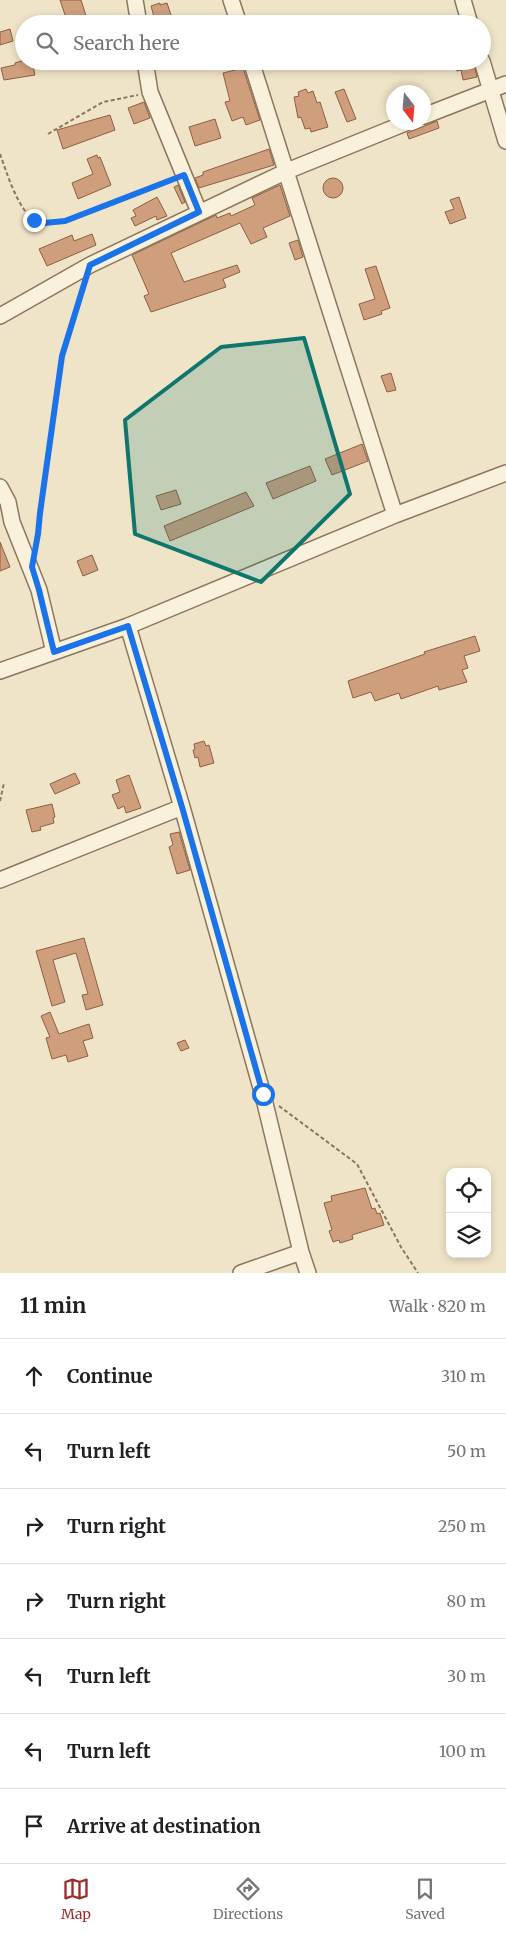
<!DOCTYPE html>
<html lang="en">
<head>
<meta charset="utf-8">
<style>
  :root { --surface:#fff; --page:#f6f6f6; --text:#202124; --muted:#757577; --line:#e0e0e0; --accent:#9e2a2b }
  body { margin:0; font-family:Merriweather,serif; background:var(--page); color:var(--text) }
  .controls { position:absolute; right:15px; bottom:15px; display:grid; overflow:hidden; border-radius:10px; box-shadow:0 2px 8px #0003 }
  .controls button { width:45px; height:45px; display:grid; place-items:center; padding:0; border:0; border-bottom:1px solid var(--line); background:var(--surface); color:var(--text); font:25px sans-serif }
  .compass { position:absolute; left:386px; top:85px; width:45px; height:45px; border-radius:50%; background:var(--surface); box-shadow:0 2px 8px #0003; rotate:164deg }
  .stop { position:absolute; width:15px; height:15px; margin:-11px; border:4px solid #1a73e8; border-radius:50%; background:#fff }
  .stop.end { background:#1a73e8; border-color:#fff; box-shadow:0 1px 5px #0008 }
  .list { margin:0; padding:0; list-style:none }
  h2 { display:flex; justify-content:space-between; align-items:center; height:65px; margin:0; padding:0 20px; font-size:21px }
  h2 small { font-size:16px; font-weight:400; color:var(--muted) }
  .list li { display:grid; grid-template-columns:32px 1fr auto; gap:15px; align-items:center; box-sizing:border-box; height:75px; padding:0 20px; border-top:1px solid var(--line) }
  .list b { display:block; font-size:19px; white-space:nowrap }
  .list em { font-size:16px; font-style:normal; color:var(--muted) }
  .icon { flex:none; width:28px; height:28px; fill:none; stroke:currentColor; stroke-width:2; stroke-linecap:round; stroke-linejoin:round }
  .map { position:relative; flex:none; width:506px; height:1273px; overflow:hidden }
  .search { position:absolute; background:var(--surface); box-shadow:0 2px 8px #0003; left:15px; right:15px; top:15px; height:55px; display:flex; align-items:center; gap:12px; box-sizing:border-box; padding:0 18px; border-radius:28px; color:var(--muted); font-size:19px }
  .sheet { height:590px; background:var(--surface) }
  nav { display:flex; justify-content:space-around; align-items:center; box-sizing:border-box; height:70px; border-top:1px solid var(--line); background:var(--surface); font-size:14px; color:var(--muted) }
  nav a { display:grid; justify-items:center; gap:2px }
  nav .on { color:var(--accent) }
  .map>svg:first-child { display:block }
</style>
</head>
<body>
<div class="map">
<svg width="506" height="1273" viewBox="0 0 506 1273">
  <rect width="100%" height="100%" fill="#f0e4c8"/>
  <path fill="#cf9f7d" stroke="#8d5f41" d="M60 0H81L88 22 68 24Z
    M160 3V5L167 3 172 18 156 24 151 6Z
    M10 29 13 41 0 45V32Z
    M21 61H32L35 75 4 80 1 68 15 65V63Z
    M455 61H473L477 77 463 80 461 70 457 71Z
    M243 68 260 120 246 125 243 117 232 121 225 102 230 101 223 73Z
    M306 89 308 93 313 91 317 103 320 102 328 127 311 132 310 128 305 129 301 117 298 118 294 97 299 96 298 92Z
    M344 89 356 119 347 122 335 92Z
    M144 102 150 118 134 124 128 108Z
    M110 115 115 130 63 149 57 130Z
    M215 119 221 138 195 146 189 127Z
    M437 121 439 128 409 139 407 133Z
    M269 149 274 165 199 188 195 178 203 175V172Z
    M97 155 98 158 100 157 111 185 78 199 72 183 93 174 87 159Z
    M323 188a10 10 0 1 1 20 0a10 10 0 1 1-20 0Z
    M178 185 185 202 182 204 174 187Z
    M280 185 290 216 263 228 267 237 251 244 240 223 171 253 184 282 237 265 240 272 223 279 226 287 151 312 144 296 149 294 132 255 216 215 217 218 230 213 231 216 255 205 252 198Z
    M157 197 167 216 157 220 156 216 135 226 131 218 136 216 133 210Z
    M459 197 466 218 450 224 445 212 454 209 450 200Z
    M92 234 96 245 47 266 39 249 72 235 74 241Z
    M298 240 303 257 295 260 289 243Z
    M376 266 390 308 381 311 382 314 364 320 359 304 375 299 365 269Z
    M391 373 396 390 387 392 381 376Z
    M362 444 368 461 332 475 325 459Z
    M310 466 316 481 273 499 266 483Z
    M176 490 181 504 161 510 156 496Z
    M246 492 254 506 170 541 164 526Z
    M0 542 10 567 0 571Z
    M92 555 98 570 83 576 77 561Z
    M475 636 480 651 464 656 468 668 462 670 467 682 439 690 438 686 401 699 399 693 375 701 371 692 353 698 348 681 425 654 424 652Z
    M204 741 206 746 209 745 214 763 200 767 198 757 195 758 193 750 195 749 194 744Z
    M75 773 80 783 55 794 50 784Z
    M129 775 141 808 126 813 124 806 118 809 112 795 120 792 116 780Z
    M52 804 55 817 53 818 54 823 40 827 41 830 32 832 26 810Z
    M179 832 190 870 177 874 169 847 173 845 170 834Z
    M84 938 103 1005 86 1010 82 995 88 994 76 953 53 960 65 1002 52 1006 36 951Z
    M50 1012 59 1034 89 1024 93 1038 83 1041 88 1056 68 1062 66 1055 52 1059 46 1038 50 1037 41 1016Z
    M185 1040 189 1048 181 1051 177 1043Z
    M365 1188 372 1209 375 1208 377 1214 380 1213 384 1225 352 1235 353 1239 340 1243 339 1240 333 1242 329 1231 332 1230 324 1203 332 1201 331 1196Z"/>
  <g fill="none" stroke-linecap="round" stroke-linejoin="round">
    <defs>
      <path id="minor" d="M135 0 139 24
        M231 0 239 24
        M463 0 470 24
        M145 61 150 92 199 212
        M251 61 395 515
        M482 61 506 141
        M424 116 506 84
        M0 316 90 265 287 171 408 122
        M0 487 8 502 12 522 39 590 54 652
        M128 626 182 807
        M0 671 128 626 395 515 506 473
        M0 880 182 807 263 1095 301 1252 241 1273
        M301 1252 308 1273"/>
    </defs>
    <use href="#minor" stroke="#8d765c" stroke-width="18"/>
    <path stroke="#8d765c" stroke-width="2" stroke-dasharray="4 2.5" stroke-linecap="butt" d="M48 134 103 102 138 95
      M0 154C7 173 18 211 36 221 56 232 150 189 173 179
      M36 546 39 513 62 356 83 284
      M0 801 4 783
      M279 1106 357 1164 401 1247 418 1273"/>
    <use href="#minor" stroke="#faf1dc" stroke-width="15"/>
  </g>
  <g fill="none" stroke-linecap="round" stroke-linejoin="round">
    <path stroke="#1a73e8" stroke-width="6" d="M34 220 44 223 65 221 184 175 199 212 90 265 62 356 40 513 38 534 32 567 39 590 54 652 128 626 182 807 263 1094"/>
  </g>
  <path fill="#0f766e" fill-opacity="0.2" stroke="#0f766e" stroke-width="4" stroke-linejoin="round" d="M304 338 350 494 261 582 135 534 125 420 221 347Z"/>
</svg>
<div class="controls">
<button><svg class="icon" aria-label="locate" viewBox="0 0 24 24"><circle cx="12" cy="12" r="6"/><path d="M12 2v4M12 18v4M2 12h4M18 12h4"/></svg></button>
<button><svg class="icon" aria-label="layers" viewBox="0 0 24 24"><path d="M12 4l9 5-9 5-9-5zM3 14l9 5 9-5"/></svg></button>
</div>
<svg class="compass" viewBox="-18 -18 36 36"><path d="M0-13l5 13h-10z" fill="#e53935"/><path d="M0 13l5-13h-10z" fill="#757577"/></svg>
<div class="stop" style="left:263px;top:1094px"></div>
<div class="stop end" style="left:34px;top:220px"></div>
<div class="search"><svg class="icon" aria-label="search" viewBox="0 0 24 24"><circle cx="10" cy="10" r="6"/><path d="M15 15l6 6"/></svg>Search here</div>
</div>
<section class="sheet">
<h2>11 min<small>Walk · 820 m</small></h2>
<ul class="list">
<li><svg class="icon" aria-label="ahead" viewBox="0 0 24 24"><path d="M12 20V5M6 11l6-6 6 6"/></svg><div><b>Continue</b></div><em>310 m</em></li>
<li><svg class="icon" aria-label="left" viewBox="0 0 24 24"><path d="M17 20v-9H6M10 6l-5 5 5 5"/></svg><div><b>Turn left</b></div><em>50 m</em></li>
<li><svg class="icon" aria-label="right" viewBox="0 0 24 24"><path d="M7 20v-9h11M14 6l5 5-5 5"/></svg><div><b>Turn right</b></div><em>250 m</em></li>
<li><svg class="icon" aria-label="right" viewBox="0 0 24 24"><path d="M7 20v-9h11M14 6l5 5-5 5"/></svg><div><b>Turn right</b></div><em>80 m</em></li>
<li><svg class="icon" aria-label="left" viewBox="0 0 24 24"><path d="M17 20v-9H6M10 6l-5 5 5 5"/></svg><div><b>Turn left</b></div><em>30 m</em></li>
<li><svg class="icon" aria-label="left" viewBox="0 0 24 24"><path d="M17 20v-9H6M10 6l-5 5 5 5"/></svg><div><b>Turn left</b></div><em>100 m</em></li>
<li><svg class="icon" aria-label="arrive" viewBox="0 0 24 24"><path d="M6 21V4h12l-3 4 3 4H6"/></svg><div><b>Arrive at destination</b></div></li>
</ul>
</section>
<nav>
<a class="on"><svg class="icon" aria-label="map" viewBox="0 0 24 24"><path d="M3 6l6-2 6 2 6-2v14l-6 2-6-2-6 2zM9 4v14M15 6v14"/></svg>Map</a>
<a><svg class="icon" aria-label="directions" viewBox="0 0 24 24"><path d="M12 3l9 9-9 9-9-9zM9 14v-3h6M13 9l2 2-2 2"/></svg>Directions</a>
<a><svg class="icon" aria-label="saved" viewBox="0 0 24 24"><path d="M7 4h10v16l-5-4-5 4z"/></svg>Saved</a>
</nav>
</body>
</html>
